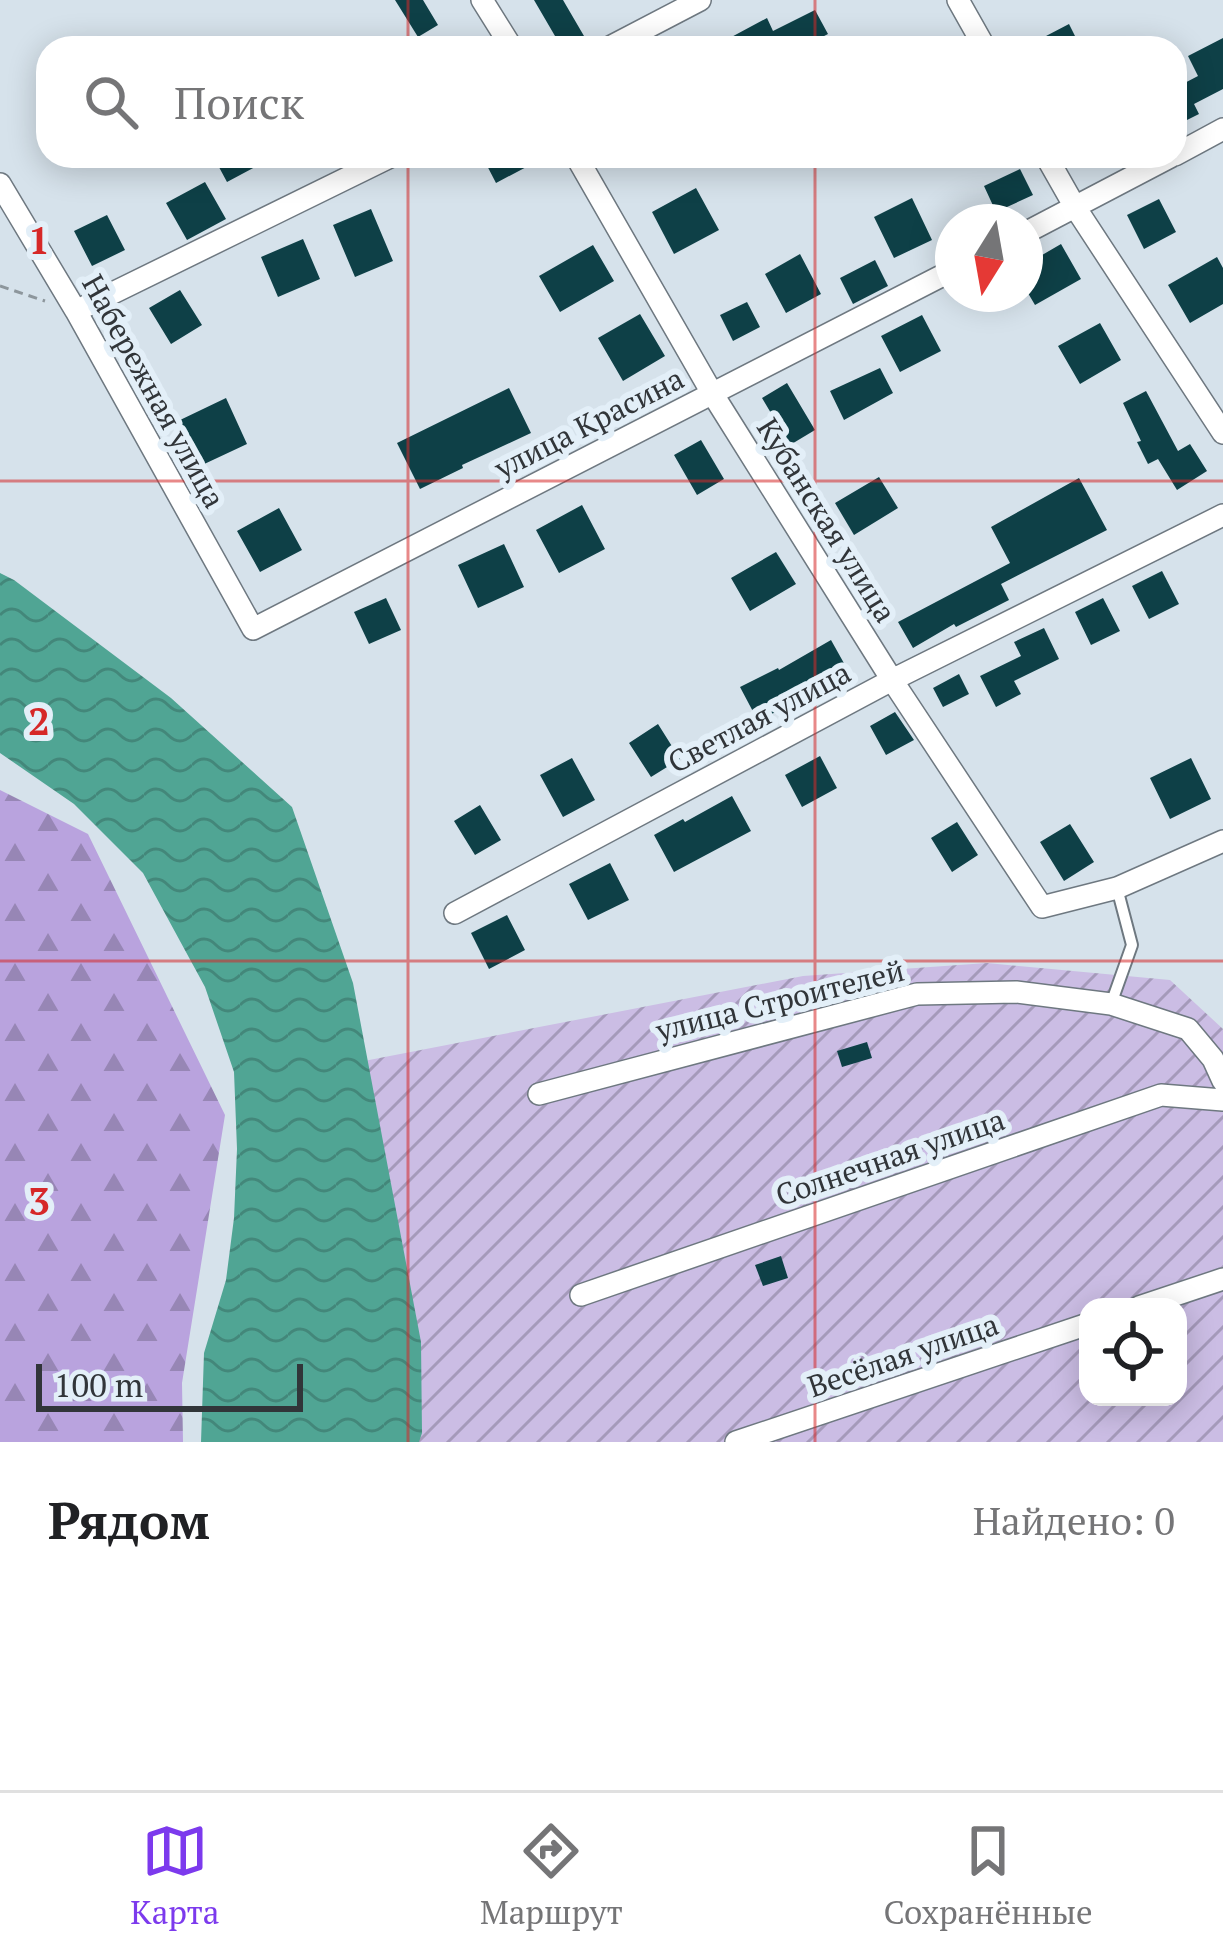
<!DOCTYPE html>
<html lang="ru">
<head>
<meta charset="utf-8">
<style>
  :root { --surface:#fff; --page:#f6f6f6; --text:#202124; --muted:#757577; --line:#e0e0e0; --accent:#7c3aed }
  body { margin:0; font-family:"PT Serif",serif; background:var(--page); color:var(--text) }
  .controls { position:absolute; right:36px; bottom:36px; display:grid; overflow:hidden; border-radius:24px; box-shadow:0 6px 30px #0003 }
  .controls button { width:108px; height:108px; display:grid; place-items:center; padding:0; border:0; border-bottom:3px solid var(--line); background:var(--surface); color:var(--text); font:60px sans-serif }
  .compass { position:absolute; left:935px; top:204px; width:108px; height:108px; border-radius:50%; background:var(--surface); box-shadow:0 6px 30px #0003; rotate:191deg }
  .scale { position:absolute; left:36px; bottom:30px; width:267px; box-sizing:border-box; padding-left:12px; border:6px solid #313539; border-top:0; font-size:33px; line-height:42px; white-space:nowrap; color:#313539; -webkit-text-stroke:9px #e3eff8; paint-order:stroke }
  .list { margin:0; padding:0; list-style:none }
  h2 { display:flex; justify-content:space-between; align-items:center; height:156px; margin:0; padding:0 48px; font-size:51px }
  h2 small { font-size:39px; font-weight:400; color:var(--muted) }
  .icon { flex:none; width:66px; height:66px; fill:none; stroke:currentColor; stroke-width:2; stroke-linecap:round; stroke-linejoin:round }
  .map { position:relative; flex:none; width:1223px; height:1442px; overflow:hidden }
  .search { position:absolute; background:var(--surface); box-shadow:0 6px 30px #0003; left:36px; right:36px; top:36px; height:132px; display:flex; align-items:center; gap:30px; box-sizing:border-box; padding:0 42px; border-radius:36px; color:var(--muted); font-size:45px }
  .sheet { height:348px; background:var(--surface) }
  nav { display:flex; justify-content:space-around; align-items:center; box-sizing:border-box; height:168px; border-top:3px solid var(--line); background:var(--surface); font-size:33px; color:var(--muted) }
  nav a { display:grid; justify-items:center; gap:6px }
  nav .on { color:var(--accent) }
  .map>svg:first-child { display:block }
</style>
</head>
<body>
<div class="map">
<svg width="1223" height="1442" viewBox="0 0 1223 1442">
  <defs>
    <pattern id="forest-firs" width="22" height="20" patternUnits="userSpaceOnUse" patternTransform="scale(3)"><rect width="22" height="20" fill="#b9a3de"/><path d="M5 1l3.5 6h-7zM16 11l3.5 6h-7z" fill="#9786b5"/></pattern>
    <pattern id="garden-furrows" width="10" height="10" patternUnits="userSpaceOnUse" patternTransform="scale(3)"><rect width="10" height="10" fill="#cbbde4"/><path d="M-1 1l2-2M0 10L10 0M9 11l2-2" fill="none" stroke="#a59aba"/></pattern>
    <pattern id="water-waves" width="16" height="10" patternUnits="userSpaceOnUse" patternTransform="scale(3)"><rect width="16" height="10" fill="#50a594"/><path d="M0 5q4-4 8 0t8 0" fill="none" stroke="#43877a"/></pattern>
  </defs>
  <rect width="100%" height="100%" fill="#d6e2eb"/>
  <path fill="url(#forest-firs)" d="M0 790 88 834 225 1115 182 1383 183 1442H0Z"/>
  <path fill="url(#garden-furrows)" fill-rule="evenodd" d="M987 963 1170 980 1223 1029V1442H406L364 1061 803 976ZM1088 1307H1178V1397H1088Z"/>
  <path fill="url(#water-waves)" d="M0 573 14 580 171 698 292 807 353 983 421 1342 422 1433 419 1442H201L204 1353 226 1280 234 1218 237 1149 234 1072 205 987 143 873 74 804 0 753Z"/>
  <path fill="#0e4047" d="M395 0H423L438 25 418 37Z
    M534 0H563L584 36 562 48Z
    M815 10 828 34 801 48 794 38 775 48H711L767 18 773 31Z
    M1069 24 1081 48H1023Z
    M1223 38V89L1194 104 1199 114 1175 126V88L1198 76 1188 56Z
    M213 156H276L227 182Z
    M482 156H547L496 183Z
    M1020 169 1033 195 996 212 984 186Z
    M205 182 226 219 187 240 166 203Z
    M696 188 719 230 674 254 652 212Z
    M912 198 932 240 894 258 874 217Z
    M1159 199 1176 232 1144 249 1127 215Z
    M371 209 393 261 355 277 333 225Z
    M107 215 125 250 92 266 74 231Z
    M303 239 320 279 278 297 261 257Z
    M1061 244 1081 279 1035 305 1025 288V265Z
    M593 245 614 281 560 312 539 276Z
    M800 254 821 294 786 313 765 274Z
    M1217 257 1223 268V304L1190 323 1168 285Z
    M875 260 888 286 853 304 840 278Z
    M180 290 202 325 171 344 149 308Z
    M747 302 760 327 733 341 720 315Z
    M640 314 665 356 623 381 598 338Z
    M922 315 941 351 900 372 881 336Z
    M1100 323 1121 360 1080 384 1058 346Z
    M880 368 893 393 844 420 830 391Z
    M787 383 815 430 790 445 762 398Z
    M509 388 531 433 462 465 463 468 420 489 397 443Z
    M1146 391 1178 451 1190 444 1207 471 1177 490 1158 459 1148 464 1137 442 1141 441 1123 403Z
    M226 398 247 444 200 466 178 421Z
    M701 440 724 479 697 495 674 455Z
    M879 477 898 508 854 535 835 503Z
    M1079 478 1107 530 1001 584 1009 600 956 627 954 624 913 648 898 622 1010 563 991 527Z
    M582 505 605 549 559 573 536 530Z
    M279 508 302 550 260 572 237 531Z
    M504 544 524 587 478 608 458 565Z
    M776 552 796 584 750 611 731 578Z
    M1162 571 1179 604 1149 619 1132 586Z
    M386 598 401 630 369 644 354 612Z
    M1103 598 1120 631 1091 645 1075 612Z
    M1044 628 1059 659 1014 681 1021 694 996 707 980 676 1021 656 1014 642Z
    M831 640 850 674 758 721 740 687 778 668 779 670Z
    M959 674 969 694 943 707 933 688Z
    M895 712 914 740 886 755 870 726Z
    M658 724 680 759 651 777 629 743Z
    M820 756 837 788 802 807 785 775Z
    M572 758 595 800 563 817 540 775Z
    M1191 758 1211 799 1170 819 1150 778Z
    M732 796 751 831 674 872 654 835 683 819 685 822Z
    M480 805 501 840 475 855 454 821Z
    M957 822 978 855 952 872 931 838Z
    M1070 824 1094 862 1064 881 1040 842Z
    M610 863 629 900 588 920 569 884Z
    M507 915 525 950 489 969 471 933Z
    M867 1042 872 1058 842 1067 837 1051Z
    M781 1256 788 1278 763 1286 755 1265Z"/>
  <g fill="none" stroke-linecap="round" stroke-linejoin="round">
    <defs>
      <path id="service" d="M1111 1004 1132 945 1117 888"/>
      <path id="minor" d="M482 0 512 48
        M958 0 985 48
        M608 48 700 0
        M1175 155 1223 129
        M576 156 712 393 892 680 1042 907 1117 888 1223 841
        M1046 156 1075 207 1223 433
        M0 184 76 311 253 629 953 270
        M1025 233 1172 156
        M76 311 392 156
        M455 913 892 680 1223 515
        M539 1094 917 994 1016 992 1111 1004 1188 1029 1213 1059 1223 1081
        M581 1295 1161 1095 1223 1100
        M1139 1307 1223 1279
        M736 1442 1088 1324"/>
    </defs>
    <use href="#service" stroke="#6e7880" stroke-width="14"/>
    <use href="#minor" stroke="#6e7880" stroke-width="24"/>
    <path stroke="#8d969c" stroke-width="3" stroke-dasharray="9 6" stroke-linecap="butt" d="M0 286 45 301"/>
    <use href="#service" stroke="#fff" stroke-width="10"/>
    <use href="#minor" stroke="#fff" stroke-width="21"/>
  </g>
  <path fill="none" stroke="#d62828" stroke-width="3" stroke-opacity="0.55" d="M408 0V48M815 0V48M408 156V1442M815 156V1442M0 481H1223M0 961H1223"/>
  <g text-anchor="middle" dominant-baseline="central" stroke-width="12" stroke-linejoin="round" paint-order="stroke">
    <g font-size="30" fill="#313539" stroke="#e3eff8">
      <text transform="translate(154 391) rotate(61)">Набережная улица</text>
      <text transform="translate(589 423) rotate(-27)">улица Красина</text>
      <text transform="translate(827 520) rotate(58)">Кубанская улица</text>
      <text transform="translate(759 717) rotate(-28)">Светлая улица</text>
      <text transform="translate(780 1000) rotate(-14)">улица Строителей</text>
      <text transform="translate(890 1157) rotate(-19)">Солнечная улица</text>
      <text transform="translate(903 1355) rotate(-19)">Весёлая улица</text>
    </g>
  </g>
  <g font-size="39" text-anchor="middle" font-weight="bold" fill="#d62828" stroke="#e3eff8" stroke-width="12" stroke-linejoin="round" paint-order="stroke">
    <text x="39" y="254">1</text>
    <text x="39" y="735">2</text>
    <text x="39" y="1215">3</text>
  </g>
</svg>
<div class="controls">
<button><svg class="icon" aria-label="locate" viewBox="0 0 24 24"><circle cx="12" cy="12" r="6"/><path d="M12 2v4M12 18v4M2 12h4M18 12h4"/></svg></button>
</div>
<svg class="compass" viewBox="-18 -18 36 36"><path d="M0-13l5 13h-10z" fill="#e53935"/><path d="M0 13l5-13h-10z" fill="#757577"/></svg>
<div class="scale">100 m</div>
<div class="search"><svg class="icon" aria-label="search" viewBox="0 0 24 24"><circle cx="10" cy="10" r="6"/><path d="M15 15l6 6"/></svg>Поиск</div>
</div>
<section class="sheet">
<h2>Рядом<small>Найдено: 0</small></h2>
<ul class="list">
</ul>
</section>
<nav>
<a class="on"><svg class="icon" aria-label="map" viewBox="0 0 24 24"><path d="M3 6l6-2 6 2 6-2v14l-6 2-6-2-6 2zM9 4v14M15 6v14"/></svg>Карта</a>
<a><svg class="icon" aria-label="directions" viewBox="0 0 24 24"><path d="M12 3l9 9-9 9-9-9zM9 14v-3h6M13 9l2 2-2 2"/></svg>Маршрут</a>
<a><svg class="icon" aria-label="saved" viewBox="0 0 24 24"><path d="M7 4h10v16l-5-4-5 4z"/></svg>Сохранённые</a>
</nav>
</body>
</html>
